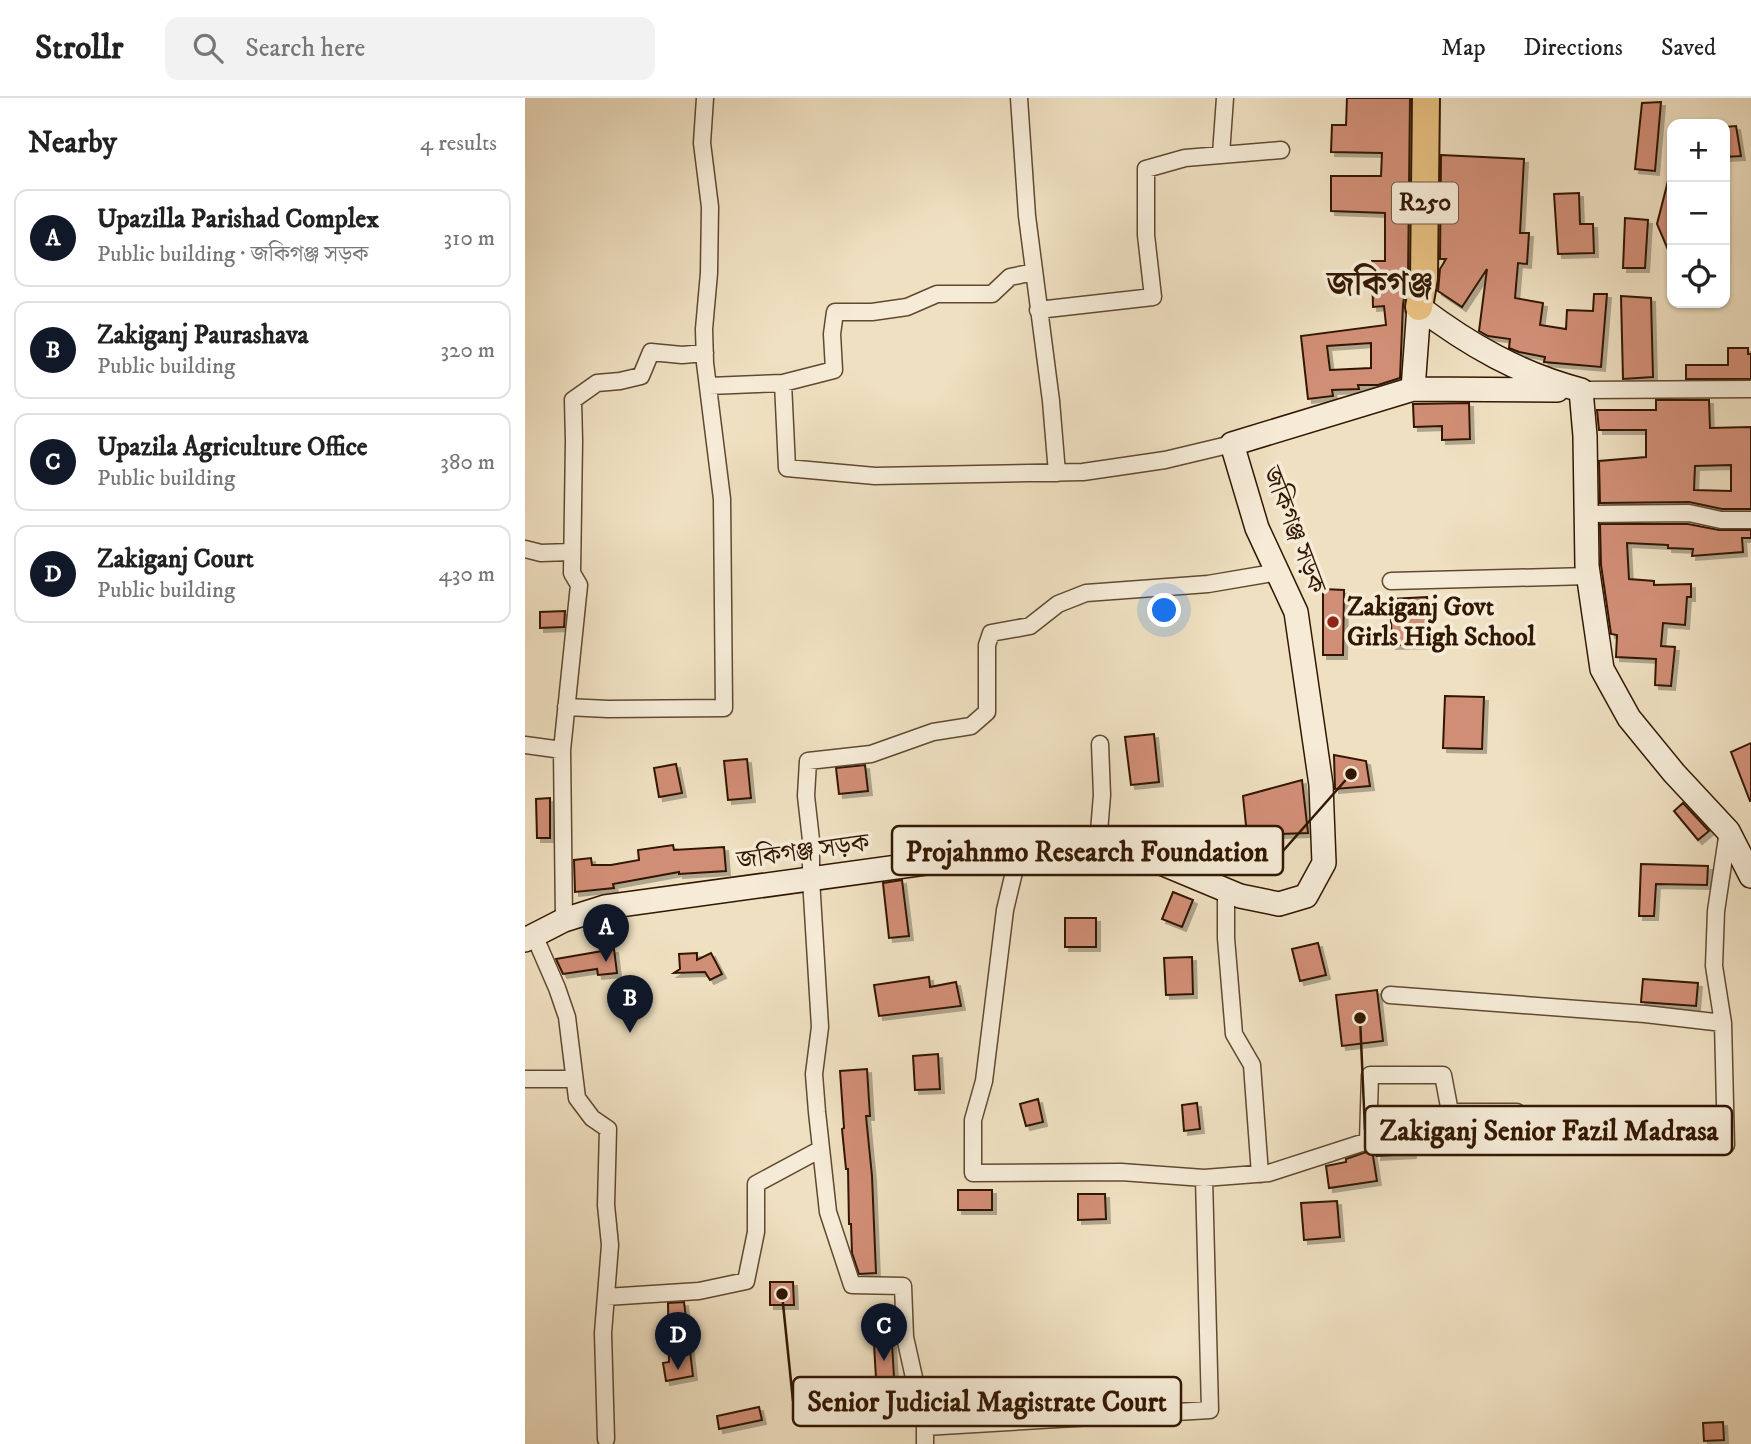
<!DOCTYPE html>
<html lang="en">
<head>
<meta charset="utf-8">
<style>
  :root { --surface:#fff; --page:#f2f2f2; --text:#222; --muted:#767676; --line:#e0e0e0; --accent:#111827 }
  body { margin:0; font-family:"IM FELL DW Pica","Noto Serif Bengali",serif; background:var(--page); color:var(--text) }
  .controls { position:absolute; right:21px; top:21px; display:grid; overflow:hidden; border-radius:14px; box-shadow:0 2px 5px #0004 }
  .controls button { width:63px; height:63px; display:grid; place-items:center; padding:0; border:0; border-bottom:2px solid var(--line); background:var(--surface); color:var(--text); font:35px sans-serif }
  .you { position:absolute; left:640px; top:513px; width:24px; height:24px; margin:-18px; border:5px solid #fff; border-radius:50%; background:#1a73e8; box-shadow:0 0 0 10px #1a73e833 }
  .badge { display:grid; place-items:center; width:46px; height:46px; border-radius:50%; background:var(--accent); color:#fff; font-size:23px; font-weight:700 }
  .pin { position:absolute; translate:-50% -58px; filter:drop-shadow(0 2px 4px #0008) }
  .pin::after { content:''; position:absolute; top:37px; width:24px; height:21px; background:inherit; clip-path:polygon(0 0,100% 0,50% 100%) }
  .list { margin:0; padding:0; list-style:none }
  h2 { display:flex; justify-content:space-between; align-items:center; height:91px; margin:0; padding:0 28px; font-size:30px }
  h2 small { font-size:23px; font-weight:400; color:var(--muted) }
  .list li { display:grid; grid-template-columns:46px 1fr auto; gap:21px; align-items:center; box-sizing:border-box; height:98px; margin:0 14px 14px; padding:0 14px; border:2px solid var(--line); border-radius:14px }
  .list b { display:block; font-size:26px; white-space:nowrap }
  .list p { margin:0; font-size:23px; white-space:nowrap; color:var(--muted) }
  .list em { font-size:23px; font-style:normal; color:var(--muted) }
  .icon { flex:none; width:38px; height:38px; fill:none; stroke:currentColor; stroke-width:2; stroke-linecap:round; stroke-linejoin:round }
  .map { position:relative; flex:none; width:1226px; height:1346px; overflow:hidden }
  header { display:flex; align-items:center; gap:42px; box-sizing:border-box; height:98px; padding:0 35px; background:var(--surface); border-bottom:2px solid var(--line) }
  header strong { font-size:33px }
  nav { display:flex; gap:38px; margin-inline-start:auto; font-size:24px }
  .search { width:490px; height:63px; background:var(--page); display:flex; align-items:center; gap:18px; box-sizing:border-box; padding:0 24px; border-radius:14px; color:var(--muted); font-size:26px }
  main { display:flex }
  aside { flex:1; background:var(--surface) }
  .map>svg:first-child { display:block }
</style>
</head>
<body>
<header>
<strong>Strollr</strong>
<div class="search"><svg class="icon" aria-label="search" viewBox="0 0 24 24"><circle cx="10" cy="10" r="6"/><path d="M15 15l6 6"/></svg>Search here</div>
<nav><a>Map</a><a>Directions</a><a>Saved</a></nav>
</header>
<main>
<aside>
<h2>Nearby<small>4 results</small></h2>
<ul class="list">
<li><span class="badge">A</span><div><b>Upazilla Parishad Complex</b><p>Public building · জকিগঞ্জ সড়ক</p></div><em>310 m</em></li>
<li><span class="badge">B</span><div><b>Zakiganj Paurashava</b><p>Public building</p></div><em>320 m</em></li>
<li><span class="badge">C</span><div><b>Upazila Agriculture Office</b><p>Public building</p></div><em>380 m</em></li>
<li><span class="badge">D</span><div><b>Zakiganj Court</b><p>Public building</p></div><em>430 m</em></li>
</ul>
</aside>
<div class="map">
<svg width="1226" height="1346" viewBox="0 0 1226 1346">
  <defs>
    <filter id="shadow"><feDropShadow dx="4" dy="4" stdDeviation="0" flood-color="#0004"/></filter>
  </defs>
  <rect width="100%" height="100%" fill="#efe0c1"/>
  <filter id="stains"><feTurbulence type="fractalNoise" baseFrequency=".00286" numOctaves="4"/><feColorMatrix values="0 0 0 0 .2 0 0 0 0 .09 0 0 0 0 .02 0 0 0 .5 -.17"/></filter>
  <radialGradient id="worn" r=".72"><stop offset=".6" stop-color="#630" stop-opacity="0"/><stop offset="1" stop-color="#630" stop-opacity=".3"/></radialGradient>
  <path fill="#d18e76" stroke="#321701" stroke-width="2" fill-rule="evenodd" filter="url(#shadow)" d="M822 0H885L883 179 878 206 875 280 853 287H833L834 291 807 292 808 298 783 301 776 238 861 227 859 208 848 209 847 163H860V115L806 113V78H856L857 55 806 54 807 27H821ZM846 245V270L805 272 802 248Z
    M1136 4 1130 73 1110 71 1117 5Z
    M1211 28 1216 58 1200 59V29Z
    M916 57 999 61 995 135H1004L1002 166 993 165 990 200 1018 205 1015 227 1041 231 1042 212 1068 213 1069 196H1082L1076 269 1019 264 1020 259 994 254 984 250 985 241 963 238 954 233 962 171 937 209 913 193 915 171 921 161H915Z
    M1143 83 1147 84V161L1132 126Z
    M1054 95 1055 126H1068L1069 155 1033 156 1029 96Z
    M1100 120 1123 122 1120 170H1098Z
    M1096 198 1126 200 1128 279 1098 281Z
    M1203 250H1223V256H1226V281H1161V267H1203Z
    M1131 302H1184L1185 330 1226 329V411H1197L1164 404 1075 405 1074 363 1121 359V332H1074L1072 312H1131ZM1206 367V393L1169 392 1170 368Z
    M944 305 945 341 917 342V328L889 329 888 306Z
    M1075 426H1163L1194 432H1226V440H1217L1218 454 1167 458 1168 451 1143 450V447L1102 445 1104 481 1129 483V487L1166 486V499H1162L1160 527 1138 525 1136 548 1150 549 1146 588 1130 587 1131 561 1091 559 1092 537 1086 536 1076 467Z
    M798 491 819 492 818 557H798Z
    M902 499 904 546 867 547 865 501Z
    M40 513 39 529 15 530V514Z
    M920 598 959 599 957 651 918 650Z
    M629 636 634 684 606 687 600 639Z
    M1226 645V703H1225L1206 654Z
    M809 657 841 663 845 688 810 691Z
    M222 661 226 700 203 702 199 663Z
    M151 666 157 695 134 699 129 670Z
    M340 667 343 693 314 696 311 670Z
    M777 682 783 735 722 737 718 698Z
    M25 700V740H12L11 701Z
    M1158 705 1184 733 1173 742 1149 713Z
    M148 747 149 752 199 749 201 773 154 776V774L88 786 89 790 50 794 49 762 66 760 67 767H86L114 762 113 752Z
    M1116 766 1183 768 1182 787 1131 786 1129 818H1114Z
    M377 782 384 838 364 840 358 785Z
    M648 794 668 802 657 829 637 821Z
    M540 820H571V849H540Z
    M793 845 801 877 775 883 767 851Z
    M89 851 92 875 73 877 72 871 38 876 31 861Z
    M172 855V862L186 855 197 876 185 882 180 874 149 875 155 871 154 856Z
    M667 859 668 896 641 897 639 860Z
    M404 879 405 889 431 884 436 908 354 918 349 887Z
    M1118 881 1173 885 1171 908 1116 904Z
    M852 892 858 943 817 948 811 897Z
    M413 956 415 991 390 992 388 958Z
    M342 971 345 1018H341L347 1078 351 1175 334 1176 327 1155 326 1126H324L323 1071H321L317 1031 319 1030 315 973Z
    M513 1001 518 1024 501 1028 495 1006Z
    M672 1005 675 1031 659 1033 657 1007Z
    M886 1041 887 1056 852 1058 854 1043Z
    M847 1052 852 1083 804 1090 801 1068 821 1064V1061Z
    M433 1092H467V1112H433Z
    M553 1096H580L581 1121 553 1122Z
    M812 1103 815 1139 779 1142 776 1105Z
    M245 1184H268L269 1207H245Z
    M159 1204 168 1278 141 1283 138 1265 144 1264 143 1205Z
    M367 1245 369 1279 351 1280 349 1246Z
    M234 1309 237 1322 194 1331 192 1318Z
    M1198 1324 1199 1342 1179 1343 1178 1325Z"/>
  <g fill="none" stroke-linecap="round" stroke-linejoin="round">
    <defs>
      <path id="street" d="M494 0 502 118 526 303 532 375
        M696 56 700 0
        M513 212 628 199 621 137V71L660 60 756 52
        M258 285 262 370 350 378 558 374 640 362 707 346
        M184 288 258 285 309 272 307 236 310 214H347L382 209 412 196H467L485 179 509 174
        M1056 292 1226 291
        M1061 416 1164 415 1196 422H1226
        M0 451 16 455 46 454
        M866 483 1064 478
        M41 609 83 611 199 610 197 401 180 265 179 231 184 175 185 109 177 45 180 0
        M0 647 37 652
        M573 746 577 697 575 646
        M494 753 480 812 459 983 448 1022V1075L596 1074 679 1080 744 1075 843 1043 845 977H918L925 1014H992L1024 1040 1201 1047 1198 925 1189 868 1191 813 1203 733
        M701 792V840L709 936 727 967 735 1076
        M39 822 37 652 54 487 47 475 49 343 48 302 72 285 95 283 116 278 126 254 157 257 180 255
        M9 837 32 890 42 919 52 1000 67 1020 83 1031 81 1107 85 1147 78 1235 81 1341
        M865 897 1120 916 1198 925
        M0 981H49
        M81 1199 174 1193 221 1183 231 1134V1086L296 1051
        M400 1329 380 1239 378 1188 327 1187 303 1114 292 1014 289 976 295 929 286 781V742L281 698 283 663 346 656 408 634 446 628 462 614V547L466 535 505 528 533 506 561 495 683 486 753 474
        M400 1346V1329L685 1312 679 1080"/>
      <path id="secondary" d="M894 209C944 247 995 276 1056 292
        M888 291 1032 292
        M1056 292 1060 338 1062 468 1077 571 1104 620 1149 675 1203 733 1226 778
        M0 842 39 822 80 809 533 747 588 745 715 798 754 806 781 798 799 765 796 687 771 514 732 430 707 346 888 291 894 209"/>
      <path id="primary" d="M894 209 899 180 901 0"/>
    </defs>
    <use href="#street" stroke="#614931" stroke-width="19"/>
    <use href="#secondary" stroke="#321701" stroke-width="26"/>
    <use href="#primary" stroke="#321701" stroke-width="30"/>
    <use href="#street" stroke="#f5ebd7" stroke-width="16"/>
    <use href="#secondary" stroke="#f5ebd7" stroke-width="23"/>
    <use href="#primary" stroke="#e8c080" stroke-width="26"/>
  </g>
  <circle fill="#8f2418" stroke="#f5ebd7" stroke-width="2.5" cx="808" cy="524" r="7"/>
  <g text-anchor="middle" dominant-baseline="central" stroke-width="7" stroke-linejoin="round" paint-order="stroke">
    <rect fill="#f5ebd7" stroke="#6c5741" stroke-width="2" x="867" y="84.5" width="66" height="41" rx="5"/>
    <g font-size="24" font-weight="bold" fill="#321701">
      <text x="900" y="105">R250</text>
    </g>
    <g font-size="26" fill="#321701" stroke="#f5ebd7">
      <text transform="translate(769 432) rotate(69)">জকিগঞ্জ সড়ক</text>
      <text transform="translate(278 754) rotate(-8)">জকিগঞ্জ সড়ক</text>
    </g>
    <g font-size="26" font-weight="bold" fill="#321701" stroke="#f5ebd7" text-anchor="start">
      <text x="822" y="509">Zakiganj Govt<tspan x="822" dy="30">Girls High School</tspan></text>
    </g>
    <g font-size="33" font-weight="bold" fill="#321701" stroke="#f5ebd7">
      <text x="855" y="186">জকিগঞ্জ</text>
    </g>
  </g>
  <path fill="none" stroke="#321701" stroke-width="2.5" d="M826 676L758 753M835 920L840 1032M257 1196L268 1303"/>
  <g fill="#321701" stroke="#f5ebd7" stroke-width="2.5">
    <circle cx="826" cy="676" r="7"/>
    <circle cx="835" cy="920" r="7"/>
    <circle cx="257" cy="1196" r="7"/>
  </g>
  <g fill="#f5ebd7" stroke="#321701" stroke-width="2.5">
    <rect x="367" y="728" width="391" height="49" rx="7"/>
    <rect x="840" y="1008" width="367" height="49" rx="7"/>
    <rect x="268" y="1279" width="388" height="49" rx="7"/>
  </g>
  <g font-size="28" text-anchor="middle" font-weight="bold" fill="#321701">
    <text x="562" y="763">Projahnmo Research Foundation</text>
    <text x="1024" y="1042">Zakiganj Senior Fazil Madrasa</text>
    <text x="462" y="1313">Senior Judicial Magistrate Court</text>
  </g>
  <rect width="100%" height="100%" filter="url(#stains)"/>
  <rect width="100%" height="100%" fill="url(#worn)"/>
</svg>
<div class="controls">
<button>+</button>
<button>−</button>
<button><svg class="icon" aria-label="locate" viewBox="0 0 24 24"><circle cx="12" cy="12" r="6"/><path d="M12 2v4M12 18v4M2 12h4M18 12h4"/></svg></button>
</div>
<div class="you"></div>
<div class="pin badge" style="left:81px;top:864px">A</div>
<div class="pin badge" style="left:105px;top:935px">B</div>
<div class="pin badge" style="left:359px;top:1263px">C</div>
<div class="pin badge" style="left:153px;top:1272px">D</div>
</div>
</main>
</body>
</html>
